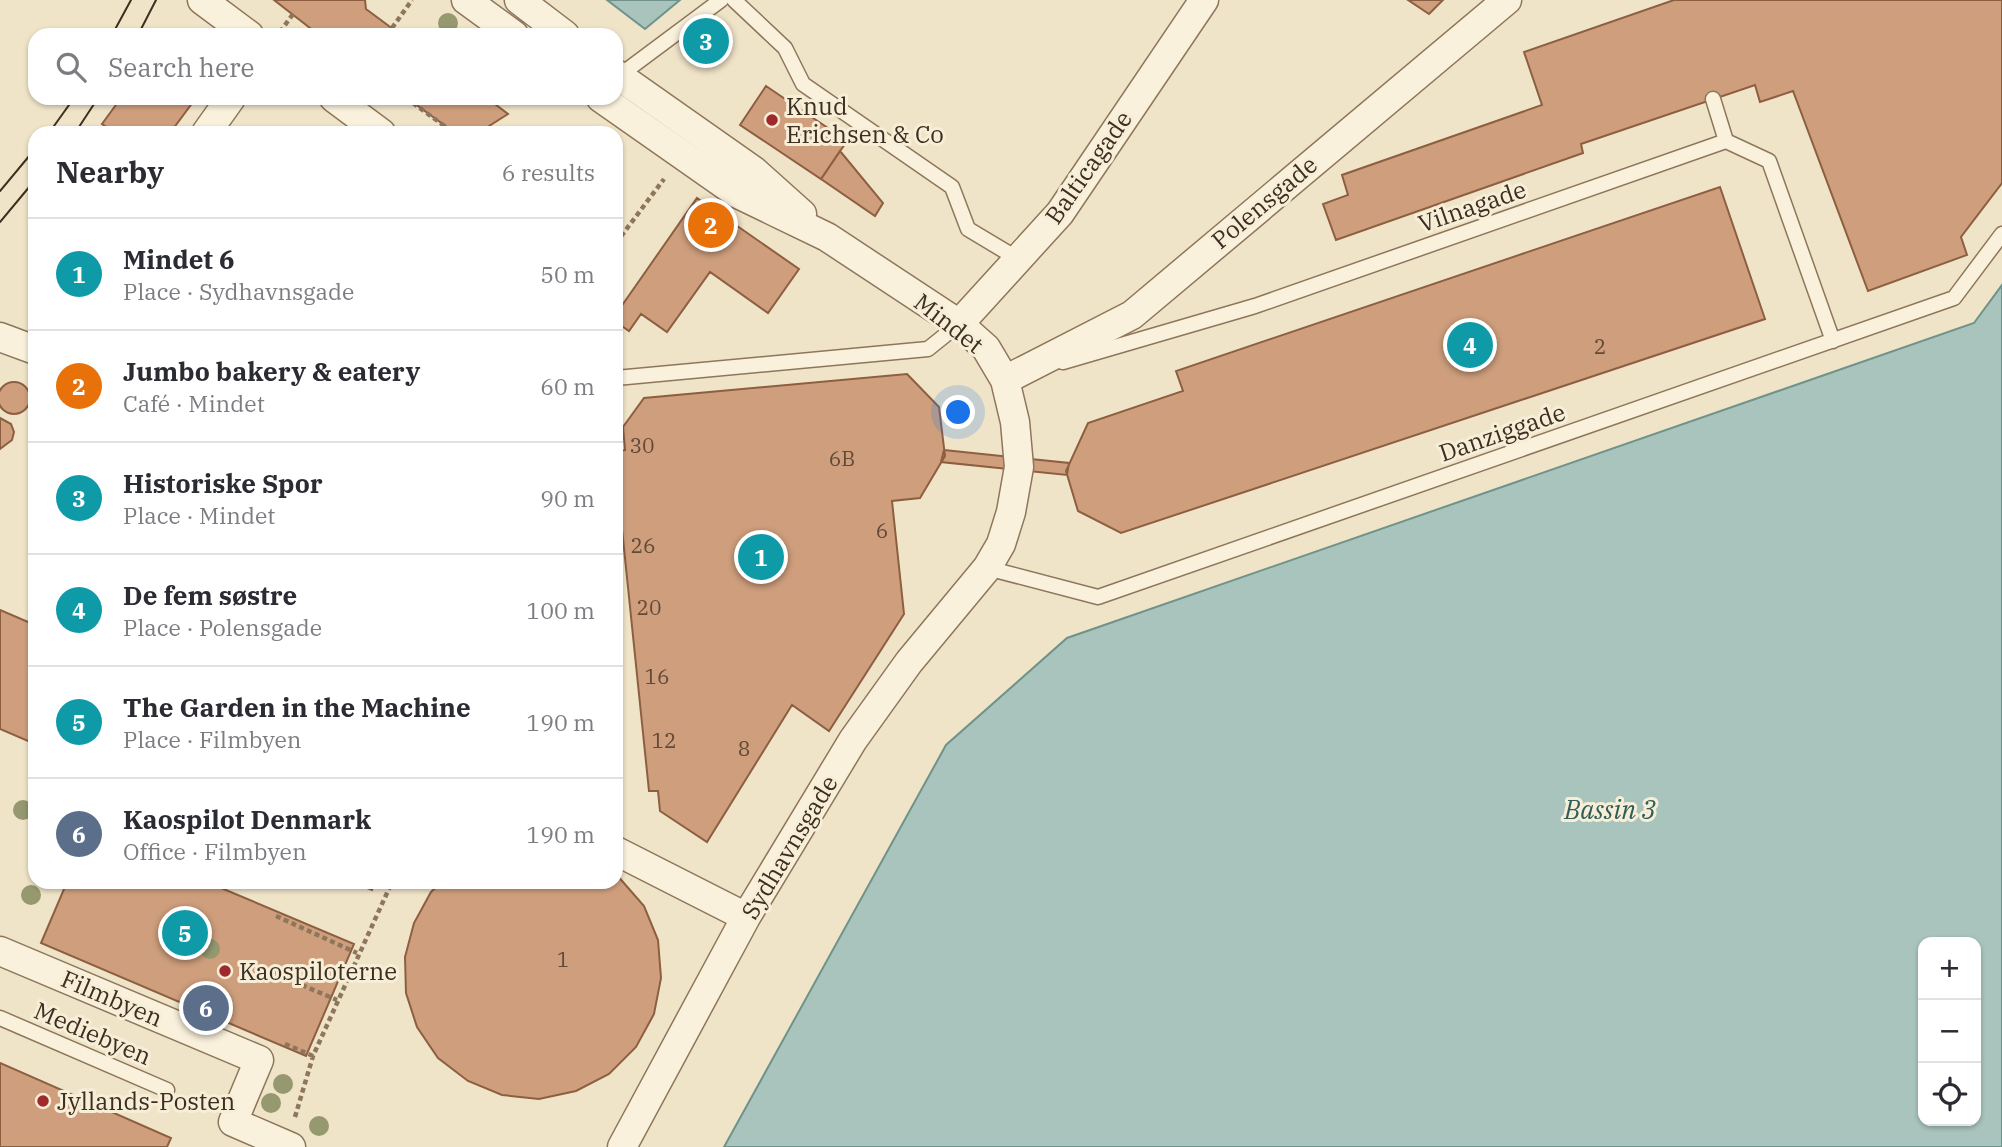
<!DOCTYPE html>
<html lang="en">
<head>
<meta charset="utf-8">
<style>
  :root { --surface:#fff; --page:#f7f7f7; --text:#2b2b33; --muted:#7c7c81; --line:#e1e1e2; --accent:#b45309 }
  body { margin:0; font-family:"IBM Plex Serif",serif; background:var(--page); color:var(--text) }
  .controls { position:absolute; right:21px; bottom:21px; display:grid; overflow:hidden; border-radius:14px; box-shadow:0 2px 5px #0004 }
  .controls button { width:63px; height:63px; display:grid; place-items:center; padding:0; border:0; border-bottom:2px solid var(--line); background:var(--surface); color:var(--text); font:35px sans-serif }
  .you { position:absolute; left:959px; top:413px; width:24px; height:24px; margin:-18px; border:5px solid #fff; border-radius:50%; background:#1a73e8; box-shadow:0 0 0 10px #1a73e833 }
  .badge { display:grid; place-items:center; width:46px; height:46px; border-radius:50%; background:var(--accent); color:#fff; font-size:23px; font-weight:700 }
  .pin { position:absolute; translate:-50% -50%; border:4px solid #fff; box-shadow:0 2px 7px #0006 }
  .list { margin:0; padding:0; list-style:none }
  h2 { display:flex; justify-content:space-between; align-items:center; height:91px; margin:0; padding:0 28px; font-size:30px }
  h2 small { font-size:23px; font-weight:400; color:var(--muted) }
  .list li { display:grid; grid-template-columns:46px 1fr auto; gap:21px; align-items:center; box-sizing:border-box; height:112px; padding:0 28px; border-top:2px solid var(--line) }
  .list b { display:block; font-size:26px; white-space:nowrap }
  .list p { margin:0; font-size:23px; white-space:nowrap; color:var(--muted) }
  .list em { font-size:23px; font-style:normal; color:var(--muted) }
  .icon { flex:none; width:38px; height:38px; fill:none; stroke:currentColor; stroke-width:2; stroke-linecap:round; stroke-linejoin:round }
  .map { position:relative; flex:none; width:2002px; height:1147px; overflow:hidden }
  .search { position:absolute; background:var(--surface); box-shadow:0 2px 5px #0004; left:28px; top:28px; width:595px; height:77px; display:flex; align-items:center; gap:18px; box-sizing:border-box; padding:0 24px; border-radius:21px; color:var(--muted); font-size:26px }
  .panel { position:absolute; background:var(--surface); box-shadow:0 2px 5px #0004; left:28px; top:126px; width:595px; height:763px; border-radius:21px }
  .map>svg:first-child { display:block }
</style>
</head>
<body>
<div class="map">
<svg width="2002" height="1147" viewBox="0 0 2002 1147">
  <rect width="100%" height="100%" fill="#f0e4c8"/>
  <path fill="#a9c4bc" stroke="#6f938a" stroke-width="2" fill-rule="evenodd" d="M607 0H680L645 29Z
    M2002 285V1147H724L946 745 1067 638 1974 323ZM1976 942V1121H1923V942Z"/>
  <path fill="#cf9f7d" stroke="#8d5f41" stroke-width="2" d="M274 0H365L366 9 401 35H319Z
    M1408 0H1443L1429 14Z
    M1674 0H2002V183L1961 237 1967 255 1868 291 1793 91 1760 102 1755 85 1581 144 1583 153 1336 240 1323 204 1348 195 1342 175 1542 105 1524 52Z
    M766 86 847 141 821 179 740 125Z
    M121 98H196L170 133H115L102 124Z
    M407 98H487L508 114 478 133H455Z
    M840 151 883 203 875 216 821 179Z
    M1720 187 1765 319 1121 533 1078 511 1066 471 1088 423 1183 391 1176 371Z
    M697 198 799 269 768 313 710 272 667 332 641 314 629 331 616 322V314Z
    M907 374 939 407 945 456 920 498 892 501 904 614 829 731 792 705 707 842 660 811 658 791H649L616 471V451L625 450 623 427 644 398Z
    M-2 398a16 16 0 1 1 32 0a16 16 0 1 1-32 0Z
    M0 418 11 424 14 432 12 440 0 449Z
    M944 450 1069 463 1067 475 941 462Z
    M0 610 35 625V744L0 729Z
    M616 874 644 906 658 940 661 978 654 1014 636 1047 609 1074 576 1091 539 1099 502 1095 468 1081 438 1058 417 1027 406 993 405 957 414 923 431 892 442 882H616Z
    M67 882H207L354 944 306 1056 41 943Z
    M352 882H375L372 890Z
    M0 1063 171 1138 167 1147H0Z"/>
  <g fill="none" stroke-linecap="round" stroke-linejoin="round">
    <defs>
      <path id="lane" d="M734 0 785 48 803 84 952 187 968 229 1018 259
        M619 76 721 0
        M1713 99 1726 141
        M1063 362 1255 306 1726 141 1769 161 1833 341
        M616 378 928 349 959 324
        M987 568 1098 597 1954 298 2002 234
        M0 1018 167 1090"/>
      <path id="street" d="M202 0 249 35
        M466 0 514 35
        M519 0 565 35
        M616 74 754 171 802 214
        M334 98 381 133
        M601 98 738 194 827 237 959 324 986 348 1005 380 1015 422 1019 467 1011 512 1001 544 987 568 909 662 853 740 746 917 622 1147
        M206 133 231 98
        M959 324 1060 213 1204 0
        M0 337 35 350
        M1005 380 1132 315 1507 0
        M616 851 746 917
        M0 951 259 1060 233 1122 291 1147"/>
    </defs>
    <use href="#lane" stroke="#8d765c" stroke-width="17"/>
    <use href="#street" stroke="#8d765c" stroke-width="31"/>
    <path stroke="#8d765c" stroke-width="4.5" stroke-dasharray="5 3.5" stroke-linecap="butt" d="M392 28 412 0
      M280 32 293 14
      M406 98 454 133
      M616 243 664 179
      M276 916 357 953
      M255 965 337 1000
      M285 1044 313 1056
      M295 1117 313 1056 392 882"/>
    <use href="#lane" stroke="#faf1dc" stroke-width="14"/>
    <use href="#street" stroke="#faf1dc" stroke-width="28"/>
    <path stroke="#3d2e20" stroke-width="2" d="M112 35 131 0
      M138 35 156 0
      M49 133 74 98
      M75 133 98 98
      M0 191 35 149
      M0 222 35 180"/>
  </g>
  <g fill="#96986f">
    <circle cx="448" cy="23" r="10"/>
    <circle cx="23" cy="810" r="10"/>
    <circle cx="31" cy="895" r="10"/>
    <circle cx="210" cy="949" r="10"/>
    <circle cx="283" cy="1084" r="10"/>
    <circle cx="271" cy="1103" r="10"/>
    <circle cx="319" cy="1126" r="10"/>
  </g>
  <g fill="#9e2a2b" stroke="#f7eed8" stroke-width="2.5">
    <circle cx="772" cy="120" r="7"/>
    <circle cx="225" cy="971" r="7"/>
    <circle cx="43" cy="1101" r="7"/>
  </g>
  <g text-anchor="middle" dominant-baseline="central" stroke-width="6" stroke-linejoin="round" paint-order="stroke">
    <g font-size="21" fill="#624a37">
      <text x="1600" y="346">2</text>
      <text x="642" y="445">30</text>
      <text x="842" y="458">6B</text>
      <text x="882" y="530">6</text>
      <text x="643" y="545">26</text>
      <text x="649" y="607">20</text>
      <text x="657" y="676">16</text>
      <text x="664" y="740">12</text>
      <text x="744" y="748">8</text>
      <text x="563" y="959">1</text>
    </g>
    <g font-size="24" fill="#3d2e20" stroke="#f7eed8" text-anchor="start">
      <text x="786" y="106">Knud<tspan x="786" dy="28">Erichsen &amp; Co</tspan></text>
      <text x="239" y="971">Kaospiloterne</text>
      <text x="57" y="1101">Jyllands-Posten</text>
    </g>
    <g font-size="24" fill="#3d2e20" stroke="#f7eed8">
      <text transform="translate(1088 167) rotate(-55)">Balticagade</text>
      <text transform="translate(1264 202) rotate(-40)">Polensgade</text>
      <text transform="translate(1472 206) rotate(-19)">Vilnagade</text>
      <text transform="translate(949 323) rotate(38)">Mindet</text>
      <text transform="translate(1502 432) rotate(-19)">Danziggade</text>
      <text transform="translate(789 847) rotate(-59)">Sydhavnsgade</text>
      <text transform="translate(112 998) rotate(23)">Filmbyen</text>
      <text transform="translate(93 1033) rotate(23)">Mediebyen</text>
    </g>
    <g font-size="26" font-style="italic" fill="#2f5d5a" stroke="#f7eed8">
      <text x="1610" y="809">Bassin 3</text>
    </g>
  </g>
</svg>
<div class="controls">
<button>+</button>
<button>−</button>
<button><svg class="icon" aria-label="locate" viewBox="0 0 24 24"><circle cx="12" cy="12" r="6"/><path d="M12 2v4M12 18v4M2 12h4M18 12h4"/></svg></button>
</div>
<div class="you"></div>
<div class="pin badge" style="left:761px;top:557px;background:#0f9aa8">1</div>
<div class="pin badge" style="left:711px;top:225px;background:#e8710a">2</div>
<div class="pin badge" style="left:706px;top:41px;background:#0f9aa8">3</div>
<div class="pin badge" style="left:1470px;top:345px;background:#0f9aa8">4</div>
<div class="pin badge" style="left:185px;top:933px;background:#0f9aa8">5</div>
<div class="pin badge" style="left:206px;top:1008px;background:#5c6f8a">6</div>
<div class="search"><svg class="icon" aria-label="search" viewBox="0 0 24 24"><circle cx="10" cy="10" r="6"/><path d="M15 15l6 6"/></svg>Search here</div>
<section class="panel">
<h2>Nearby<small>6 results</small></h2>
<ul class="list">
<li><span class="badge" style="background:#0f9aa8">1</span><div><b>Mindet 6</b><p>Place · Sydhavnsgade</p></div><em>50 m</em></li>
<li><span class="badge" style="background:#e8710a">2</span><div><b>Jumbo bakery &amp; eatery</b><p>Café · Mindet</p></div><em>60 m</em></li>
<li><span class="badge" style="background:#0f9aa8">3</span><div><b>Historiske Spor</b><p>Place · Mindet</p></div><em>90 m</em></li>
<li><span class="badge" style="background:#0f9aa8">4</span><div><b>De fem søstre</b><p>Place · Polensgade</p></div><em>100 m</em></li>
<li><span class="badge" style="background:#0f9aa8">5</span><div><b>The Garden in the Machine</b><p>Place · Filmbyen</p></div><em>190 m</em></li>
<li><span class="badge" style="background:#5c6f8a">6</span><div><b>Kaospilot Denmark</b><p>Office · Filmbyen</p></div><em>190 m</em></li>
</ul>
</section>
</div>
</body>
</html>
